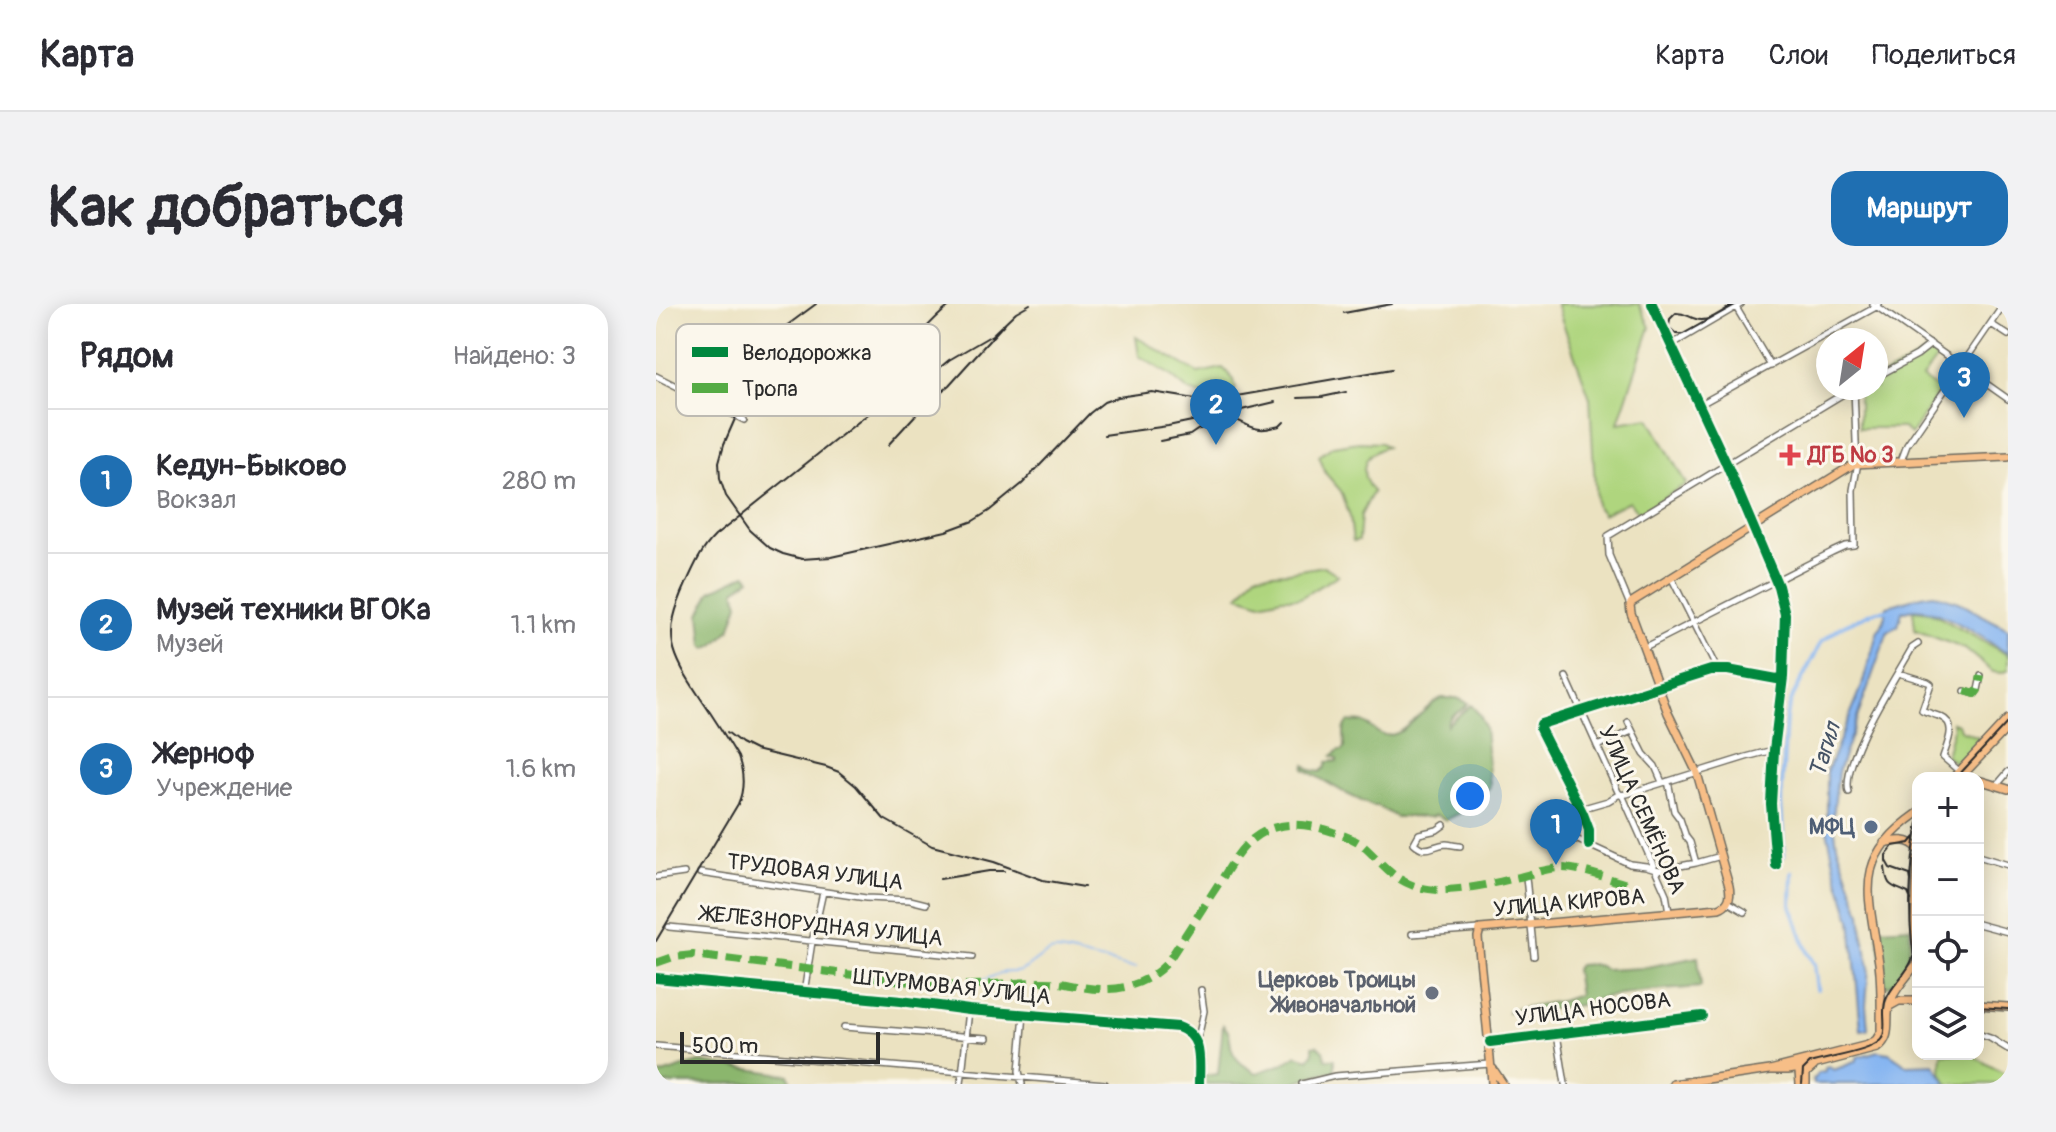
<!DOCTYPE html>
<html lang="ru">
<head>
<meta charset="utf-8">
<style>
  :root { --surface:#fff; --page:#f2f2f3; --text:#2b2b33; --muted:#7c7c81; --line:#e1e1e2; --accent:#1f6fb2 }
  body { margin:0; font-family:Pangolin,sans-serif; background:var(--page); color:var(--text) }
  .controls { position:absolute; right:24px; bottom:24px; display:grid; overflow:hidden; border-radius:16px; box-shadow:0 4px 20px #0003 }
  .controls button { width:72px; height:72px; display:grid; place-items:center; padding:0; border:0; border-bottom:2px solid var(--line); background:var(--surface); color:var(--text); font:40px sans-serif }
  .compass { position:absolute; left:1160px; top:24px; width:72px; height:72px; border-radius:50%; background:var(--surface); box-shadow:0 4px 20px #0003; rotate:30deg }
  .scale { position:absolute; left:24px; bottom:20px; width:200px; box-sizing:border-box; padding-left:8px; border:4px solid #2b2b2b; border-top:0; font-size:22px; line-height:28px; white-space:nowrap; color:#2b2b2b; -webkit-text-stroke:6px #fbf7ec; paint-order:stroke }
  .you { position:absolute; left:814px; top:492px; width:28px; height:28px; margin:-20px; border:6px solid #fff; border-radius:50%; background:#1a73e8; box-shadow:0 0 0 12px #1a73e833 }
  .badge { display:grid; place-items:center; width:52px; height:52px; border-radius:50%; background:var(--accent); color:#fff; font-size:26px; font-weight:700 }
  .pin { position:absolute; translate:-50% -66px; filter:drop-shadow(0 2px 4px #0008) }
  .pin::after { content:''; position:absolute; top:42px; width:28px; height:24px; background:inherit; clip-path:polygon(0 0,100% 0,50% 100%) }
  .list { margin:0; padding:0; list-style:none }
  h2 { display:flex; justify-content:space-between; align-items:center; height:104px; margin:0; padding:0 32px; font-size:34px }
  h2 small { font-size:26px; font-weight:400; color:var(--muted) }
  .list li { display:grid; grid-template-columns:52px 1fr auto; gap:24px; align-items:center; box-sizing:border-box; height:144px; padding:0 32px; border-top:2px solid var(--line) }
  .list b { display:block; font-size:30px; white-space:nowrap }
  .list p { margin:0; font-size:26px; white-space:nowrap; color:var(--muted) }
  .list em { font-size:26px; font-style:normal; color:var(--muted) }
  .icon { flex:none; width:44px; height:44px; fill:none; stroke:currentColor; stroke-width:2; stroke-linecap:round; stroke-linejoin:round }
  .map { position:relative; flex:none; width:1352px; height:780px; overflow:hidden; border-radius:24px }
  header { display:flex; align-items:center; gap:48px; box-sizing:border-box; height:112px; padding:0 40px; background:var(--surface); border-bottom:2px solid var(--line) }
  header strong { font-size:38px }
  nav { display:flex; gap:44px; margin-inline-start:auto; font-size:28px }
  .intro { display:flex; align-items:center; justify-content:space-between; box-sizing:border-box; height:192px; padding:0 48px }
  h1 { margin:0; font-size:56px }
  .button { padding:20px 36px; border-radius:24px; background:var(--accent); color:#fff; font-size:28px; font-weight:700 }
  main { display:flex; gap:48px; padding:0 48px }
  aside { flex:1; background:var(--surface); border-radius:24px; box-shadow:0 4px 20px #0003 }
  .map>svg:first-child { display:block }
</style>
</head>
<body>
<header>
<strong>Карта</strong>
<nav><a>Карта</a><a>Слои</a><a>Поделиться</a></nav>
</header>
<div class="intro"><h1>Как добраться</h1><a class="button">Маршрут</a></div>
<main>
<aside>
<h2>Рядом<small>Найдено: 3</small></h2>
<ul class="list">
<li><span class="badge">1</span><div><b>Кедун-Быково</b><p>Вокзал</p></div><em>280 m</em></li>
<li><span class="badge">2</span><div><b>Музей техники ВГОКа</b><p>Музей</p></div><em>1.1 km</em></li>
<li><span class="badge">3</span><div><b>Жерноф</b><p>Учреждение</p></div><em>1.6 km</em></li>
</ul>
</aside>
<div class="map">
<svg width="1352" height="780" viewBox="0 0 1352 780">
  <rect width="100%" height="100%" fill="#fbf7ec"/>
  <filter id="ink" filterUnits="userSpaceOnUse"><feTurbulence type="fractalNoise" baseFrequency=".0125" numOctaves="2"/><feDisplacementMap in="SourceGraphic" scale="16" xChannelSelector="R" yChannelSelector="G"/><feConvolveMatrix kernelMatrix="1 2 1 2 8 2 1 2 1" color-interpolation-filters="sRGB"/></filter>
  <filter id="wash" filterUnits="userSpaceOnUse"><feTurbulence type="fractalNoise" baseFrequency=".006" numOctaves="4" result="noise"/><feDisplacementMap in="SourceGraphic" scale="32" xChannelSelector="R" yChannelSelector="G"/><feGaussianBlur stdDeviation="1.8" result="paint"/><feColorMatrix in="noise" values="0 0 0 0 0 0 0 0 0 0 0 0 0 0 0 0 0 1.4 0 .05"/><feComposite in="paint" operator="in"/></filter>
  <g filter="url(#wash)">
    <rect width="100%" height="100%" fill="#ebe2c1"/>
    <path fill="#afd57e" stroke="#6d8054" stroke-width="2" d="M900 0H983L994 23 962 119 993 114 1030 180 982 209 973 197 947 210 940 202 934 94Z
      M480 33 542 69 567 64 578 76 580 85 575 88 546 91 533 87 514 71 483 52Z
      M1273 47 1281 54 1266 74 1284 87 1255 130 1247 124H1203V84H1220V75Z
      M703 138 725 139 730 143C706 150 702 169 717 188L705 211 703 236 697 237 694 213 685 187 670 170 663 152 677 142Z
      M668 262 682 271 644 294H626L605 299 583 292 600 270 633 268Z
      M1257 306 1274 308 1352 351V366L1345 369 1337 368 1309 345 1259 326Z
      M1296 418 1302 420 1304 426 1330 436 1304 463 1290 452 1297 424Z
      M1286 750H1314L1352 772V780H1292L1285 767Z"/>
    <path fill="#8bb66d" stroke="#5b704c" stroke-width="2" d="M90 270 94 275 79 286 83 300 74 326 58 341 50 345 47 342 44 310 55 287Z
      M786 394H801L812 399C807 408 792 410 791 421L815 401 824 411 829 423 834 482 823 500 790 516 780 511 775 513H740L721 502H716L691 490 648 465 649 461 655 466 664 468 669 464 671 458 681 457V454L676 452 683 446H687L689 443C689 435 685 424 693 418 696 418 703 417 706 418 716 421 721 433 734 431 753 429 768 401 786 394Z
      M1254 623C1255 645 1254 673 1230 683L1222 632 1225 625Z
      M1042 653 1045 683 1006 686 948 693 924 701 886 706 852 708 853 706 905 697 923 691 919 665 922 661 935 660 944 662 949 666 986 664Z
      M567 721C577 731 572 734 576 746 580 758 591 763 601 769L627 760 641 751 653 755 657 749V742L661 741 668 746 670 755H679V768L667 769 633 780H546V772L562 770Z
      M43 758 133 771 136 779 0 780V772Z"/>
    <path fill="#86b5f1" stroke="#58708e" stroke-width="2" d="M1278 290 1302 298 1352 325V350C1328 335 1273 294 1246 308L1242 322 1232 327 1182 468 1177 514 1181 541 1205 609 1207 632 1213 662 1210 701 1212 725 1205 726 1195 616 1180 568 1171 526V467L1205 385 1222 326C1229 321 1228 311 1231 302 1247 299 1261 291 1278 290Z
      M1222 747 1233 749 1251 761 1278 760 1291 780H1158L1157 776 1162 769 1170 768 1169 764 1173 763 1178 766 1201 757V753Z"/>
    <g fill="none" stroke-linecap="round" stroke-linejoin="round">
      <path stroke="#86b5f1" stroke-width="2" d="M317 678C329 678 335 672 346 669 351 667 358 669 364 667 376 663 387 646 401 647 416 648 434 655 450 657 460 659 468 664 480 663"/>
      <path stroke="#86b5f1" stroke-width="4" d="M1128 552 1125 500 1130 412 1138 390 1166 337 1188 321 1220 307 1232 306
        M1136 568 1135 601 1151 648 1158 660 1161 685"/>
    </g>
  </g>
  <g filter="url(#ink)">
    <g fill="none" stroke-linecap="round" stroke-linejoin="round">
      <defs>
        <path id="minor" d="M996 0 1070 159 1122 282 1129 310 1127 373 1118 446 1115 500 1120 561
          M1078 0 1115 62
          M1217 0 1352 95
          M1335 20 1352 31
          M1015 41 1085 0
          M0 72 88 116
          M1220 73 1261 51 1275 40
          M1043 101 1220 3 1222 0
          M1245 157 1251 141 1348 0
          M1015 273 1061 365
          M974 301 953 251 952 232 1197 84
          M989 343 1176 248 1189 242 1198 241 1197 186 1201 164 1198 84
          M1242 369 1272 378 1275 380 1266 406C1272 409 1278 410 1285 413 1302 420 1291 440 1287 453L1303 467
          M910 373 962 488 967 493 1010 590 1013 608
          M1309 387 1319 390 1322 386 1325 372
          M972 418 988 450 999 462 1006 478
          M941 442 976 427
          M1012 477 1018 507 1024 515 1030 533 1034 538 1040 559
          M1341 481 1352 468
          M1193 488C1184 458 1240 373 1256 344L1262 340
          M924 505 952 497 962 491 971 490 1090 453 1117 446
          M788 521 781 526 763 530 758 539C771 551 776 541 790 540 793 540 800 542 804 542
          M887 531 922 536 974 560 990 562 1003 566 1040 559 1065 552
          M933 541V526L927 510 884 425 885 420 1055 366H1072L1121 375 1127 373
          M1322 552 1352 561
          M44 569 210 594 254 596 270 600
          M0 573 28 569
          M870 573 878 652
          M1072 598 1089 608
          M1322 620 1352 628
          M13 623 316 653
          M756 630 824 625
          M0 674 245 697 313 706 522 723C548 732 543 757 543 780
          M148 689 156 638 167 588
          M188 723 331 734
          M901 730 909 780
          M1322 730 1334 734 1352 745
          M834 738 1046 712
          M541 739 548 707 545 686
          M0 742 449 780
          M305 780 313 706
          M366 780 363 767 368 710
          M646 780 679 772 834 760"/>
        <path id="major" d="M1297 474 1352 415
          M1304 474 1352 423
          M1322 476 1352 485
          M1228 539C1240 536 1254 534 1262 545
          M1262 555 1259 619 1262 660
          M1322 701 1352 703
          M1234 702 1243 697H1262
          M837 765 847 780
          M1114 766 1212 741 1220 736 1225 728C1225 704 1226 682 1223 659 1213 589 1195 556 1262 509
          M836 780C833 731 826 682 822 633L824 625 1063 604C1074 600 1075 592 1073 582L1041 469 1012 409 975 309 974 301 976 298 1198 160 1352 153
          M1017 780 1114 766H1132L1145 764 1221 744C1239 732 1227 712 1235 696 1241 682 1253 670 1262 658
          M1144 780 1143 768 1148 762
          M1150 780V769L1158 762"/>
      </defs>
      <use href="#minor" stroke="#6e6b60" stroke-width="8"/>
      <use href="#major" stroke="#6e6b60" stroke-width="10"/>
      <use href="#minor" stroke="#fff" stroke-width="5"/>
      <use href="#major" stroke="#f7be87" stroke-width="7"/>
      <path stroke="#2b2b2b" stroke-width="2" d="M1079 0C1068 6 1052 20 1040 15 1031 12 1029 9 1020 9L1014 15 1013 23 1020 30H1027L1081 0
        M1300 474 1352 418
        M1229 563C1231 584 1235 581 1252 589L1255 596
        M1255 577 1254 571 1234 564 1230 557V551L1237 542 1254 539 1259 533
        M1260 662C1250 619 1254 562 1262 519
        M1322 703 1352 705
        M1146 780 1147 766 1154 759C1170 753 1222 748 1227 732 1231 720 1225 706 1230 695 1237 679 1252 670 1257 653"/>
      <path stroke="#2b2b2b" stroke-width="2" d="M160 0 122 28 110 44 68 140 63 158 64 175 70 192 94 226 114 244 127 250 146 255 175 253 290 227 317 217 333 207 366 180 434 109 448 98 462 93 496 88 552 97 736 65
        M688 9 736 0
        M0 11 6 0
        M261 83 293 56 336 31 360 8 374 0
        M642 94 666 93 690 88
        M565 114C581 111 589 124 604 125 611 126 618 123 624 122L628 118
        M544 125 573 109 619 98
        M448 131 512 122 555 113
        M504 137 534 131 553 118
        M232 141 265 105 293 81 349 19
        M71 428 85 439 99 446 170 463 183 468 200 482 228 515 276 542 338 558 387 576 428 583
        M284 575 333 567H348
        M0 637 82 500C89 484 88 469 82 453 70 433 58 414 45 395 14 348 6 333 30 280 38 262 45 246 59 232L216 107C227 93 233 78 242 63 254 40 275 16 296 0"/>
      <path stroke="#54ab44" stroke-width="8" stroke-dasharray="16 8" stroke-linecap="butt" d="M1309 387 1319 390 1322 386 1325 372
        M0 659 17 653 37 651 279 681C317 683 353 678 390 678 402 678 414 681 426 683 458 689 488 683 511 659L580 553C605 517 639 515 677 528 687 531 696 534 705 540 724 556 737 577 762 583 789 591 831 581 859 574 874 571 890 564 906 564 924 564 953 575 971 580"/>
      <defs>
        <path id="cycleway" d="M996 0 1070 159 1122 282 1129 310 1127 373 1118 446 1115 500 1120 561
          M933 541V526L927 510 884 425 885 420 1055 366H1072L1121 375 1127 373
          M0 674 245 697 313 706 522 723C548 732 543 757 543 780
          M834 738 1046 712"/>
      </defs>
      <use href="#cycleway" stroke="#fbf7ec" stroke-width="15"/>
      <use href="#cycleway" stroke="#00873e" stroke-width="10"/>
    </g>
  </g>
  <path fill="#e0444e" stroke="#fbf7ec" stroke-width="3" d="M1130 139h8v8h8v8h-8v8h-8v-8h-8v-8h8z"/>
  <circle fill="#5c6f8a" stroke="#fbf7ec" stroke-width="3" cx="1215" cy="523" r="8"/>
  <circle fill="#6b7280" stroke="#fbf7ec" stroke-width="3" cx="776" cy="689" r="8"/>
  <g text-anchor="middle" dominant-baseline="central" stroke-width="6" stroke-linejoin="round" paint-order="stroke">
    <g font-size="22" font-weight="bold" fill="#be3a42" stroke="#fbf7ec" text-anchor="start">
      <text x="1152" y="151">ДГБ № 3</text>
    </g>
    <g font-size="22" fill="#2b2b2b" stroke="#fbf7ec">
      <text transform="translate(986 506) rotate(66)">УЛИЦА СЕМЁНОВА</text>
      <text transform="translate(159 568) rotate(7)">ТРУДОВАЯ УЛИЦА</text>
      <text transform="translate(913 599) rotate(-5)">УЛИЦА КИРОВА</text>
      <text transform="translate(166 622) rotate(6)">ЖЕЛЕЗНОРУДНАЯ УЛИЦА</text>
      <text transform="translate(296 683) rotate(6)">ШТУРМОВАЯ УЛИЦА</text>
      <text transform="translate(937 705) rotate(-7)">УЛИЦА НОСОВА</text>
    </g>
    <g font-size="22" font-weight="bold" fill="#4e5e75" stroke="#fbf7ec" text-anchor="end">
      <text x="1199" y="523">МФЦ</text>
    </g>
    <g font-size="22" font-weight="bold" fill="#5b616d" stroke="#fbf7ec" text-anchor="end">
      <text x="760" y="676">Церковь Троицы<tspan x="760" dy="25">Живоначальной</tspan></text>
    </g>
    <g font-size="24" font-style="italic" fill="#465466" stroke="#fbf7ec">
      <text transform="translate(1169 446) rotate(-73)">Тагил</text>
    </g>
  </g>
  <rect x="20" y="20" width="264" height="92" rx="12" fill="#fbf7ec" stroke="#bdbab2" stroke-width="2"/>
  <rect x="36" y="43" width="36" height="10" fill="#00873e"/>
  <rect x="36" y="79" width="36" height="10" fill="#54ab44"/>
  <g font-size="22" fill="#2b2b2b">
    <text x="86" y="56">Велодорожка</text>
    <text x="86" y="92">Тропа</text>
  </g>
</svg>
<div class="controls">
<button>+</button>
<button>−</button>
<button><svg class="icon" aria-label="locate" viewBox="0 0 24 24"><circle cx="12" cy="12" r="6"/><path d="M12 2v4M12 18v4M2 12h4M18 12h4"/></svg></button>
<button><svg class="icon" aria-label="layers" viewBox="0 0 24 24"><path d="M12 4l9 5-9 5-9-5zM3 14l9 5 9-5"/></svg></button>
</div>
<svg class="compass" viewBox="-18 -18 36 36"><path d="M0-13l5 13h-10z" fill="#e53935"/><path d="M0 13l5-13h-10z" fill="#7c7c81"/></svg>
<div class="scale">500 m</div>
<div class="you"></div>
<div class="pin badge" style="left:900px;top:561px">1</div>
<div class="pin badge" style="left:560px;top:141px">2</div>
<div class="pin badge" style="left:1308px;top:114px">3</div>
</div>
</main>
</body>
</html>
